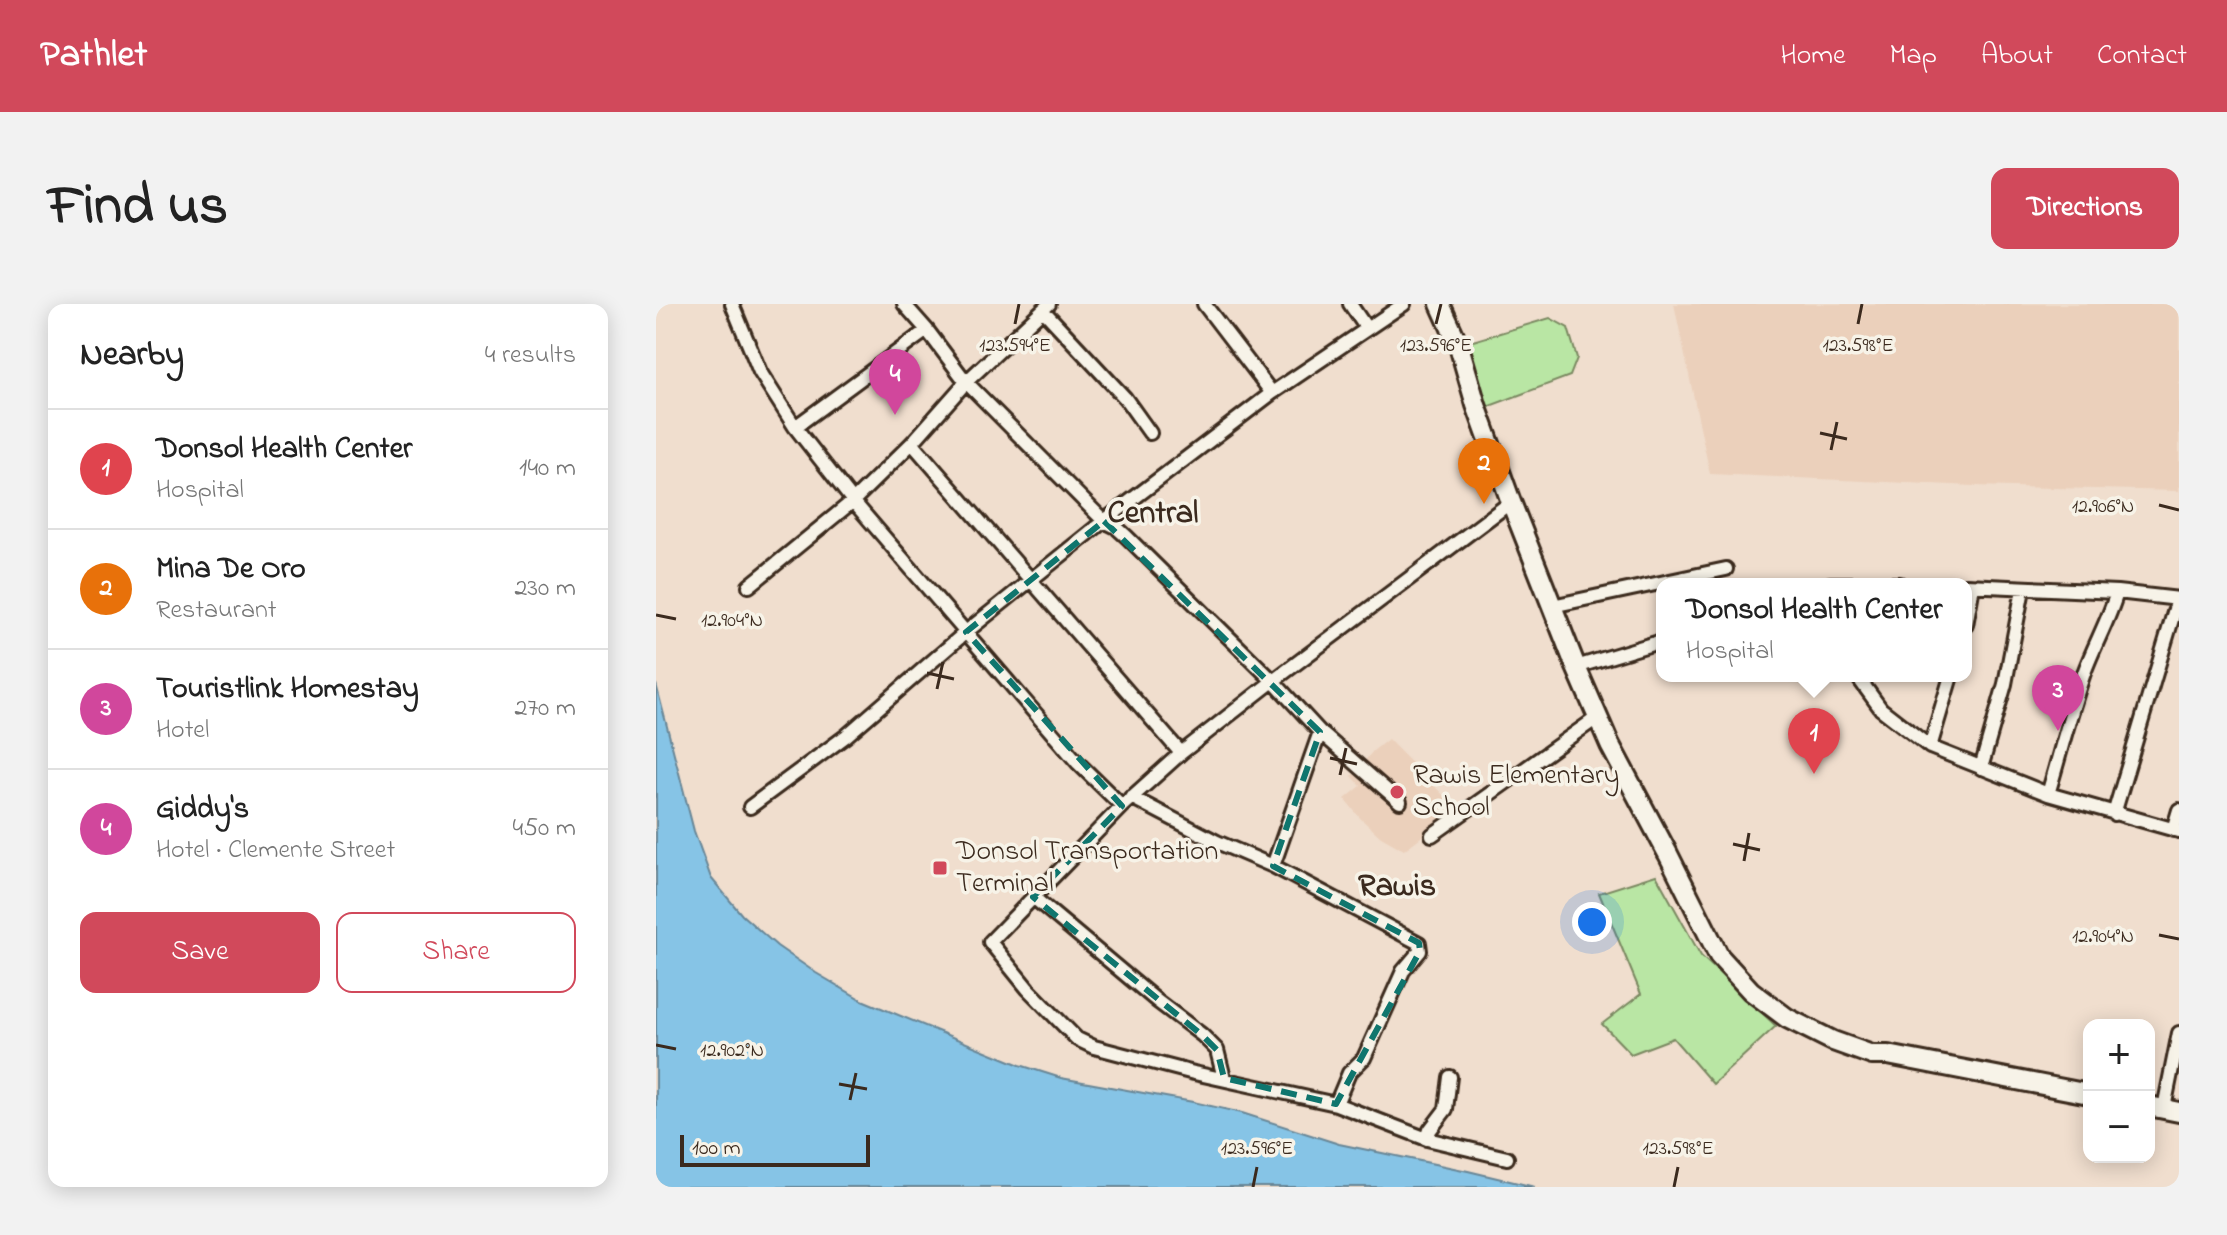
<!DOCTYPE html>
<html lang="en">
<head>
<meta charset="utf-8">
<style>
  :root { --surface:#fff; --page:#f2f2f2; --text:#222; --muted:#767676; --line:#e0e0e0; --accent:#d1495b }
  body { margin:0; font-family:"Indie Flower",sans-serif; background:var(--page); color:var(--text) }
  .controls { position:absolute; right:24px; bottom:24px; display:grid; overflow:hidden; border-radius:16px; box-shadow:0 4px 20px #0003 }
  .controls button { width:72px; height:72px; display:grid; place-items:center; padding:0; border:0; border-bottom:2px solid var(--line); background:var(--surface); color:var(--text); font:40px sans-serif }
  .scale { position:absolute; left:24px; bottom:20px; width:190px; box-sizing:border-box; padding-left:8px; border:4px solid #3b2a1e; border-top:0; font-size:22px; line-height:28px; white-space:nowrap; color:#3b2a1e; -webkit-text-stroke:6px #f7f3e8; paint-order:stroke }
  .you { position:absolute; left:936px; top:618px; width:28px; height:28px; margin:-20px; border:6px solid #fff; border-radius:50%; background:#1a73e8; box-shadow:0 0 0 12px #1a73e833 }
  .badge { display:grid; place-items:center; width:52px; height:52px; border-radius:50%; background:var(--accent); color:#fff; font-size:26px; font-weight:700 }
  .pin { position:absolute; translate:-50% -66px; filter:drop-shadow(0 2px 4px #0008) }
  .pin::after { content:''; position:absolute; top:42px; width:28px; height:24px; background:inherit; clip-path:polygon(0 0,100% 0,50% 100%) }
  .popup { position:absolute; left:1000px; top:274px; width:316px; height:104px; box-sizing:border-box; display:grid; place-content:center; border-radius:16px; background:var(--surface); filter:drop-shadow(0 2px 6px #0005); font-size:26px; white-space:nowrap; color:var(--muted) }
  .popup b { font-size:30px; color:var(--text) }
  .popup::after { content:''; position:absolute; left:50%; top:100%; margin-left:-16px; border:16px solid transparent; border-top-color:var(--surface) }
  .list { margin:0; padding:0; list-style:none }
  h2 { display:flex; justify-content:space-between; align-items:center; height:104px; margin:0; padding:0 32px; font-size:34px }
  h2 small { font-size:26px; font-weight:400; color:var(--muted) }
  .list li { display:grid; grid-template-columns:52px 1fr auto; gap:24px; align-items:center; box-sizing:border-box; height:120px; padding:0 32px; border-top:2px solid var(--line) }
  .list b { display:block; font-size:30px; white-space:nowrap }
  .list p { margin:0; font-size:26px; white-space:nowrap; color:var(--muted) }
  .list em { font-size:26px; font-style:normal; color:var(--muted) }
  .actions { display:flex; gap:16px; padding:24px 32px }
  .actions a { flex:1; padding:18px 0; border:2px solid var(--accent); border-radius:16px; text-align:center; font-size:28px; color:var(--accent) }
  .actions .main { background:var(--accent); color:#fff }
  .map { position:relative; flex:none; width:1523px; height:883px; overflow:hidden; border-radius:16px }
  header { display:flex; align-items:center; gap:48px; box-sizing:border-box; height:112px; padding:0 40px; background:var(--accent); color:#fff }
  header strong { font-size:38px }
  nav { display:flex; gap:44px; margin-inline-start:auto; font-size:28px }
  .intro { display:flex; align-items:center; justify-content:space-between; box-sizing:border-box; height:192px; padding:0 48px }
  h1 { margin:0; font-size:56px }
  .button { padding:20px 36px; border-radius:16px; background:var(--accent); color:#fff; font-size:28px; font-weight:700 }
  main { display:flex; gap:48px; padding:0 48px }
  aside { flex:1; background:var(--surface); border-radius:16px; box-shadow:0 4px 20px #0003 }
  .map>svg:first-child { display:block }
</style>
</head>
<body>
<header>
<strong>Pathlet</strong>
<nav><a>Home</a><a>Map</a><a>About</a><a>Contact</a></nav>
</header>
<div class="intro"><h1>Find us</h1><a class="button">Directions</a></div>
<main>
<aside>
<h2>Nearby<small>4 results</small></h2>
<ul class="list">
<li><span class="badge" style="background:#e0444e">1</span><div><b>Donsol Health Center</b><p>Hospital</p></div><em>140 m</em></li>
<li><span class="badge" style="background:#e8710a">2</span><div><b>Mina De Oro</b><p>Restaurant</p></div><em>230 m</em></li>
<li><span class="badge" style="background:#d1479c">3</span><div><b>Touristlink Homestay</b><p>Hotel</p></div><em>270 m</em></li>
<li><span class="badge" style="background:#d1479c">4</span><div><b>Giddy's</b><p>Hotel · Clemente Street</p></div><em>450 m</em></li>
</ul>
<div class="actions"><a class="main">Save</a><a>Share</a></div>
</aside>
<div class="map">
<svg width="1523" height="883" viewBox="0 0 1523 883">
  <rect width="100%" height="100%" fill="#f0dece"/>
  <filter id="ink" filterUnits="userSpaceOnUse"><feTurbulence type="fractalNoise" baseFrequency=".0125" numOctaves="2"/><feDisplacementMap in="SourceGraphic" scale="16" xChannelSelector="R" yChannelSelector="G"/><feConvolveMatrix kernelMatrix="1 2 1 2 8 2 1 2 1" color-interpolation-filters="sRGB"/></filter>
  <g filter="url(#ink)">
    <path fill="#ebd0bb" d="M1018 0H1523V187L1318 182 1054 170Z
      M732 435 799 503 786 517 748 546 725 533 704 514 689 495 705 482 696 472 717 447Z"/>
    <path fill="#b9e6a4" stroke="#7a8861" stroke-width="2" d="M894 14 912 24 921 54 914 72 831 103 807 40Z
      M1000 571 1045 652 1120 722 1057 780 1017 734 975 750 946 720 985 690 943 589Z"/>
    <path fill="#86c4e6" stroke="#688696" stroke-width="2" d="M0 380 38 527 55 574 86 611 121 642 160 669 206 696 364 761 405 774 537 798 586 809 683 840 812 867 879 883H0Z"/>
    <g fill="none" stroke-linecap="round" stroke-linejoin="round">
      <defs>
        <path id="minor" d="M76 0 104 68 139 123 197 197 422 459 466 502
          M248 0 271 26 310 78 448 217 460 223 471 233 617 377 664 428 617 562
          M548 0 616 89
          M694 0 711 25
          M387 6 469 94 494 129
          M139 123 271 26
          M256 139 525 449
          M1174 280H1244
          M1310 281 1461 288 1523 295
          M93 282 197 197 256 139 310 78 393 0
          M896 302 1070 265
          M1310 321 1317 282
          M920 363 1006 337
          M1201 372 1225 405 1274 443 1392 490 1523 527
          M664 428 744 498
          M1274 443 1295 372
          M1325 464 1349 380 1367 285
          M1392 490C1404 450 1414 409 1428 369 1438 341 1453 316 1461 288
          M475 493 561 538 617 562 763 639 764 647 747 667 708 754 693 769 680 800
          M94 503 190 432 310 328 448 217 616 89 748 0
          M1458 510 1522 295
          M1517 526 1523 506
          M776 531 942 413
          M377 593 501 697 546 731 561 746 568 774
          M1508 804 1523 729
          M771 835 774 826 790 805 794 773
          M851 854 771 835 680 800 538 769 438 743 421 735 372 685 334 638 466 502 525 449 617 377 855 198"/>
        <path id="secondary" d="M784 0 803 42 820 101 855 198 920 363 954 441 1012 550 1063 652 1095 687 1131 714 1177 737 1216 751H1232L1433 790
          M1493 802 1523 808"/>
      </defs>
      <use href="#minor" stroke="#3b2a1e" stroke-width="18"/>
      <use href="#secondary" stroke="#3b2a1e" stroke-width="24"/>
      <use href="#minor" stroke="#f7f3e8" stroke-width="12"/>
      <use href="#secondary" stroke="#f7f3e8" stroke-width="18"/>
    </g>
  </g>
  <path fill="none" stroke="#0f766e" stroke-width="6" stroke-dasharray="16 10" stroke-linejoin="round" d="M448 217 664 428 617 562 763 639 764 647 680 800 568 774 561 746 546 731 377 593 466 502 310 328Z"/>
  <path fill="none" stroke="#3b2a1e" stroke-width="3" d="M359 20 363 0M780 20 785 0M1202 20 1206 0M1164 129 1191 135M1175 146 1181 118M1503 201 1523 206M0 311 20 315M271 369 298 375M281 385 287 358M674 454 701 460M684 471 690 444M1077 540 1104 546M1088 557 1093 529M1503 631 1523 635M0 741 20 745M183 780 211 785M194 796 200 769M597 883 601 863M1018 883 1022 863"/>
  <g fill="#d1495b" stroke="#f7f3e8" stroke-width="3">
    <circle cx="741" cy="488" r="8"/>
    <rect x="276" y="556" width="16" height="16" rx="4"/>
  </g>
  <g text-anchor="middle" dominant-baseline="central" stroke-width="7" stroke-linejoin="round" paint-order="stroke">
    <g font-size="28" fill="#3b2a1e" stroke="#f7f3e8" text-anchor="start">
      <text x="757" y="472">Rawis Elementary<tspan x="757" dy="32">School</tspan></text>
      <text x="300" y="548">Donsol Transportation<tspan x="300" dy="32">Terminal</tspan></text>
    </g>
    <g font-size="32" font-weight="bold" fill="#3b2a1e" stroke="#f7f3e8">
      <text x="497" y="210">Central</text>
      <text x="741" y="583">Rawis</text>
    </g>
  </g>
  <g font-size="20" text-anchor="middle" fill="#3b2a1e" stroke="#f7f3e8" stroke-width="7" stroke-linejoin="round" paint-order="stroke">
    <text x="359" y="47">123.594°E</text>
    <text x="780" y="47">123.596°E</text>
    <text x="1202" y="47">123.598°E</text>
    <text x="1447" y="208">12.906°N</text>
    <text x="76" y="322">12.904°N</text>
    <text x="1447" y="638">12.904°N</text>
    <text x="76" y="752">12.902°N</text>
    <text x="601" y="850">123.596°E</text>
    <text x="1022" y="850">123.598°E</text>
  </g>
</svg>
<div class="controls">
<button>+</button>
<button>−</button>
</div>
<div class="scale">100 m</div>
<div class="you"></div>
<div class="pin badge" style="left:1158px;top:470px;background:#e0444e">1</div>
<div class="popup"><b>Donsol Health Center</b>Hospital</div>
<div class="pin badge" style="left:828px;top:200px;background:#e8710a">2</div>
<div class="pin badge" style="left:1402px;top:427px;background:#d1479c">3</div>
<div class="pin badge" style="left:239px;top:111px;background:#d1479c">4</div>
</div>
</main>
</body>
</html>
